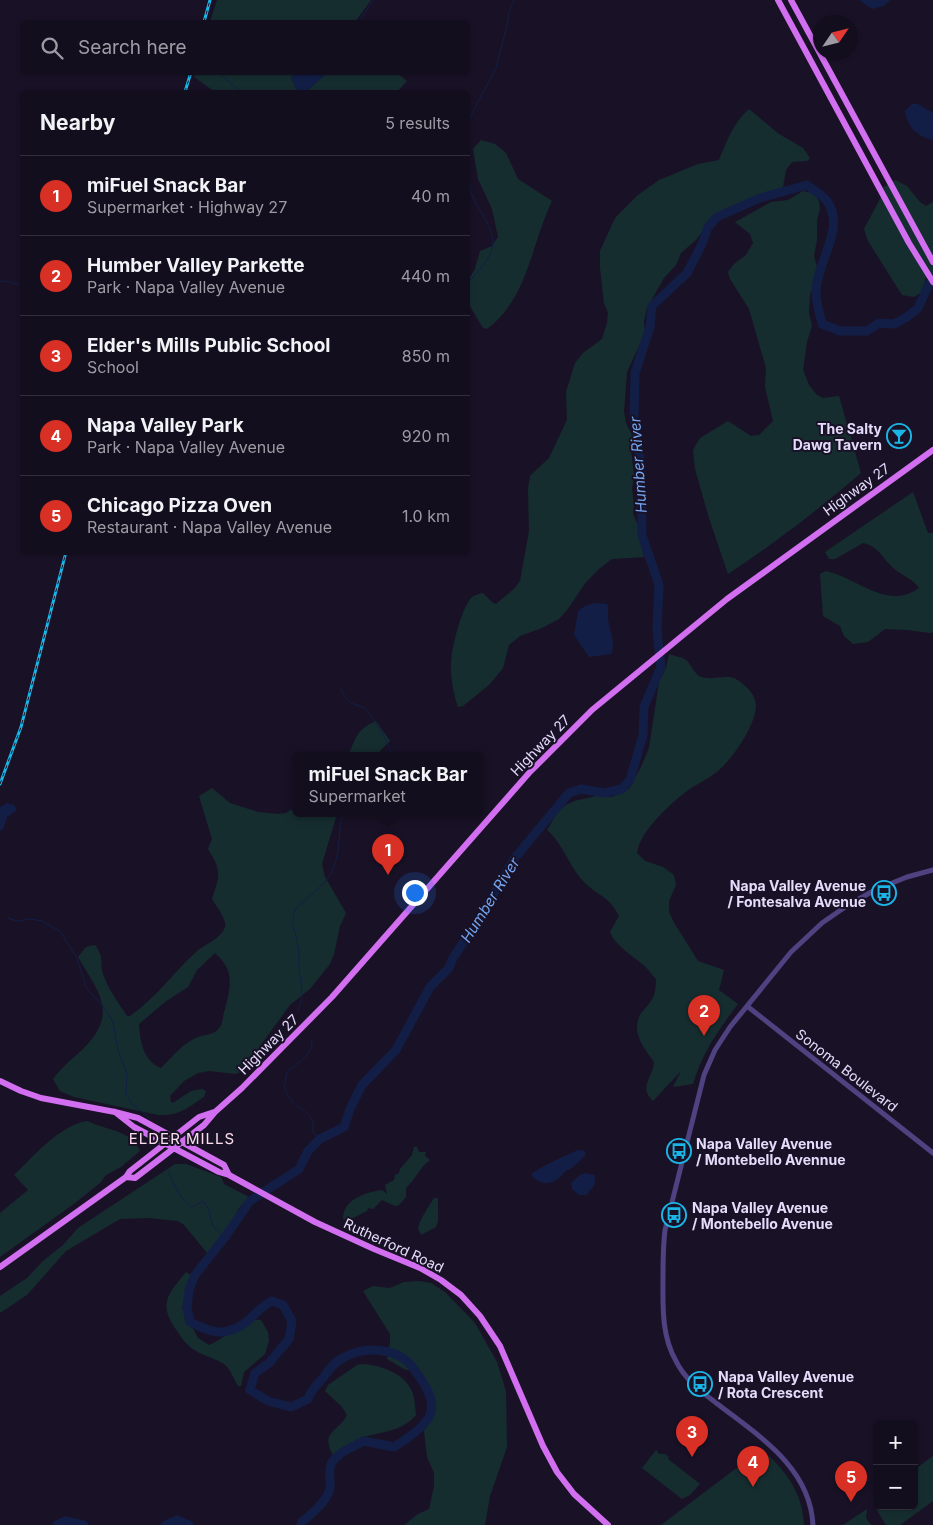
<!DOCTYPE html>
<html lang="en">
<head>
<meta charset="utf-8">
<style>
  :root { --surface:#130e1d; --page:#1c1726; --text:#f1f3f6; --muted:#9d9ca4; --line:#322e3b; --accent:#d93025 }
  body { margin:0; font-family:Inter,sans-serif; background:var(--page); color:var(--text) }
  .controls { position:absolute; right:15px; bottom:15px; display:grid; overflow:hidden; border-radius:8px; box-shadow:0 1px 4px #0004 }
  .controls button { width:45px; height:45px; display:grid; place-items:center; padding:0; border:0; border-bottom:1px solid var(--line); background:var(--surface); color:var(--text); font:25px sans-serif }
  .compass { position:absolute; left:813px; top:15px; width:45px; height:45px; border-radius:50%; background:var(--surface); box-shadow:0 1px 4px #0004; rotate:55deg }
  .you { position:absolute; left:414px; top:892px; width:18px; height:18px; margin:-12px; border:4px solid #fff; border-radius:50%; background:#1a73e8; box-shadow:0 0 0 8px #1a73e833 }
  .badge { display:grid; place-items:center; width:32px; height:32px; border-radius:50%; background:var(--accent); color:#fff; font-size:16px; font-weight:700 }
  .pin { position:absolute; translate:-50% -41px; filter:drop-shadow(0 1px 2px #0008) }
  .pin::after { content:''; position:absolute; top:26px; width:18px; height:15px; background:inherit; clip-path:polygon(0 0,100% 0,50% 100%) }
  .popup { position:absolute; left:292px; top:752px; width:192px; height:65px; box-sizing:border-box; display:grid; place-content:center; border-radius:8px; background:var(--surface); filter:drop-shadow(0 1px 4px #0005); font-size:16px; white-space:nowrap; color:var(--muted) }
  .popup b { font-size:19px; color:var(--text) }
  .popup::after { content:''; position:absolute; left:50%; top:100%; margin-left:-10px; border:10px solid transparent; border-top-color:var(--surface) }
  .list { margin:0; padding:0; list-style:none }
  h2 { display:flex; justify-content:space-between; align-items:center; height:65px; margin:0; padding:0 20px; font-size:21px }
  h2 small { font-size:16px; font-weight:400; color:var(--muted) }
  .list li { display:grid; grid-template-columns:32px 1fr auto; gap:15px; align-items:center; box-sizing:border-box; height:80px; padding:0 20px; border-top:1px solid var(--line) }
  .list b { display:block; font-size:19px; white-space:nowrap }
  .list p { margin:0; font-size:16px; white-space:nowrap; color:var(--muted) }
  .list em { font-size:16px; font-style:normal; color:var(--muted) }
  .icon { flex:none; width:28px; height:28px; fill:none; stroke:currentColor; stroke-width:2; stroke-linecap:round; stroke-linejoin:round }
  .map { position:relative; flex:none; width:933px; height:1525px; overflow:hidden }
  .search { position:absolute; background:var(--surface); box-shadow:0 1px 4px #0004; left:20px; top:20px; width:450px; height:55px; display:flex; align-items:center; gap:12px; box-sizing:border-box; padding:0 18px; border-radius:8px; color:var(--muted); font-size:19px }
  .panel { position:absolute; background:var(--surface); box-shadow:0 1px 4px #0004; left:20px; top:90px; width:450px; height:465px; border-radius:8px }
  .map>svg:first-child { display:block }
</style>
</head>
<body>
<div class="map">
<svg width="933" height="1525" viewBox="0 0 933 1525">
  <rect width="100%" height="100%" fill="#191227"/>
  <path fill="#162d30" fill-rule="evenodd" d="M217 0H371L355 22H210Z
    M195 72 291 73V78L297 90H308L327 73H397L407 81 397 92H215L194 77Z
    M749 109 779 134 803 148 810 158 807 161 792 162 786 170 783 187 763 197 750 200 706 227 696 240 681 253 676 265 664 278 647 308 644 321 645 333 627 372 624 411 626 423 632 435 631 451 634 475 632 489 634 504 633 514 637 523 644 557 612 559 600 568 586 582 567 610 559 619 542 628 520 636 509 645 503 668 489 685 463 706 458 707C454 695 451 681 451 668 450 653 461 608 472 597 475 595 479 594 483 593L493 603 496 604 515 588 520 581 529 531 528 489 530 476 549 458 567 420 566 392 575 363 583 353 602 339 607 323 608 313 604 303 600 268V251L615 218 638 195 659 180 698 164 719 160C727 141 733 123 749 109Z
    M481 140 495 144 506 153 518 179 552 201C531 245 528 298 487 329L483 328 468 303V280L475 269 480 251 492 246 498 237 492 209 478 179 473 149Z
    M895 180 907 186 920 202 926 206 933 202V274L927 273 922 292 914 297 902 295 868 241 864 229 881 197 882 188Z
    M803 191 813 193 819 201 820 209 817 220V240L814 256 818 271 810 295 809 313 812 326 807 342 803 370 809 385 817 395 823 398 839 396 861 473C819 509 775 543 728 574L709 518 695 469 693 450 700 438 728 421 751 436 759 435 773 421 765 387 766 368 749 309 730 279 728 272 734 264 746 255 753 243 750 234 735 222 771 202 788 200Z
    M913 492 928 533H933V632L930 633 907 630 885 629 868 642 853 644 844 636 840 626 823 616 820 574 826 571C857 578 888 611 919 588 913 579 905 577 897 571 883 561 881 547 863 543L835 559H829L825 552Z
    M669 654C674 656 682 657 686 660 692 665 694 675 702 677 712 681 726 674 736 679 745 685 755 693 756 705 756 725 733 758 718 771 708 779 694 785 683 794 667 807 639 833 637 853L645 861 663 867 674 875 676 885 669 901V912L673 921 698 961 724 970 719 990 738 1004C719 1029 702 1053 693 1084L673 1087 681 1071 653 1101C638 1087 653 1078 654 1062 644 1048 631 1033 640 1015 642 1011 646 1008 648 1005 655 997 656 990 656 979 651 974 647 967 642 964 631 955 615 945 610 932L619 916C609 896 600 897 586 884 570 869 563 843 547 830L557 813 566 805 574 801 597 796 612 797 629 789 641 767 649 748 659 682 666 668Z
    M376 721 390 741 375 756H348C356 738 356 730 376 721Z
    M212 788 230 803 258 812 278 814 286 813 295 807 296 814H337L322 864 325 877 346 913 340 926 334 954 330 964 310 989 290 1005 260 1046 254 1060 249 1068 236 1074 209 1071 198 1073 184 1081 170 1096 171 1102 173 1103 191 1091 202 1089 206 1091 204 1097C187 1108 180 1116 158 1115L74 1097 60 1091 53 1079C61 1068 73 1058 83 1049 119 1013 99 993 78 957L86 947 95 945C105 959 99 960 103 974 108 989 118 1002 127 1016H130C156 998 173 973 196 952 205 944 221 939 225 927 227 919 216 906 212 899 220 874 222 872 208 849L212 839 199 796ZM215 953C235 971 231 985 225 1009 223 1014 223 1023 220 1027 214 1036 203 1034 196 1038 182 1044 171 1058 161 1068 143 1061 140 1041 139 1024L165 1002 188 987 197 970Z
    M87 1121C105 1130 132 1130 140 1151L121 1167 106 1175 100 1183 75 1203 0 1257V1213L28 1190 14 1175C33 1157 60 1125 87 1121Z
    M414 1147H417L419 1152H426L425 1156 430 1160C419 1168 416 1179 406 1188V1197L399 1205 395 1206 382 1200 373 1209 368 1208 367 1211 349 1220 343 1219C343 1199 367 1192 382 1190L387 1194 385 1185 394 1180 395 1175 399 1173 400 1169 412 1155Z
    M175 1164H186L221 1177 224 1184 249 1197 239 1208 223 1237 208 1254 184 1225 178 1221 148 1218 120 1219 66 1251 27 1295 0 1313V1296L27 1278 43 1261 63 1245 78 1228Z
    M434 1198H438V1221L436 1227 421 1235 418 1228C421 1217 428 1208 434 1198Z
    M186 1272 194 1277 186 1291 182 1308 198 1338 209 1345C228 1338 238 1317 261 1320L268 1332 269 1341 265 1354 244 1372 241 1386H238C234 1379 230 1368 224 1364 215 1358 204 1356 196 1351 186 1345 181 1337 175 1328 158 1303 169 1293 186 1272Z
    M419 1281 431 1283 445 1292 475 1323 497 1362 506 1391 507 1447 490 1496 485 1525H404L418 1514 429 1509 434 1486V1473L427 1457 424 1431 427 1424 431 1399 430 1387 421 1374 404 1369 387 1359 390 1343V1334L363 1291 373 1286 390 1288 404 1282Z
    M362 1364C380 1365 404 1373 412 1391 415 1398 415 1408 416 1415 400 1434 376 1431 356 1440 348 1444 340 1452 334 1457 319 1431 338 1433 347 1415L342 1407 325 1391 328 1385 357 1365Z
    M760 1448C784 1468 803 1492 804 1525H661L734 1470Z
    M656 1450 659 1454H665L669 1457 668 1459 700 1484 690 1495 682 1499 642 1468Z
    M933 1456V1501L900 1525H886L878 1512 872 1501 877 1498V1506H914V1470Z
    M867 1509 866 1518 871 1525H843Z"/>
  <path fill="#121e46" d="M859 0H890L884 6 872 9Z
    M291 73V72L327 73 308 90H297L291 78Z
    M912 104H918L933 113V140C917 136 908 128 905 111Z
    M595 603 607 604C609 609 608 612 608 617 608 629 617 642 611 654L589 657 574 635 578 611 585 606Z
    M7 803 14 805 17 810 7 817 3 829 0 831V807Z
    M578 1150H584L586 1154 581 1160 569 1170H567C564 1172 563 1174 561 1176 552 1186 539 1185 531 1175 535 1169 569 1154 578 1150Z
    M586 1173 594 1175C598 1183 592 1189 586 1195H579L572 1189 571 1183 580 1175Z"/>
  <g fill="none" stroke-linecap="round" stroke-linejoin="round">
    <path stroke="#121e46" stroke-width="1" d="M359 22 373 0
      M218 72 241 92
      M307 92 308 90
      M468 121 496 68 508 22 509 12 514 0
      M468 172C469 180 470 188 472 195 483 221 506 237 483 265 478 271 474 277 468 282
      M0 281 11 282 22 286
      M341 689C343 693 346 699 350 702 354 705 360 705 364 708 373 716 390 744 392 756
      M8 918 17 921 30 919 42 921 61 932 65 939 77 958 86 987 94 997 101 1003 113 1022 118 1050 127 1074 126 1094 133 1105 150 1118
      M298 1011C305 994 301 986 299 969 298 961 300 953 298 946 296 932 289 921 296 908 306 899 323 886 330 875 341 857 338 833 342 814
      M312 1039C313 1056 299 1062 287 1072L284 1088C286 1092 289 1097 292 1101 304 1115 314 1110 313 1132L320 1139
      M168 1171C174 1184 180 1200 192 1207L203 1201 208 1209 213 1226 225 1237"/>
    <path stroke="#121e46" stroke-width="9" d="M57 1525 65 1521 84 1525
      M166 1525 177 1520 189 1525
      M301 1525 302 1522C312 1513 327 1502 330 1488 331 1481 328 1472 331 1464 337 1452 353 1448 363 1441L394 1447C406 1439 421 1430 429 1417 435 1405 429 1391 422 1381 418 1375 414 1368 409 1363 393 1347 364 1347 345 1357 335 1361 329 1370 323 1378 317 1385 311 1389 308 1399L291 1407 268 1401 250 1390 255 1373 269 1363 289 1339 292 1321 283 1305 272 1301C258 1308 255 1316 245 1323 223 1338 211 1332 190 1322L187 1308 189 1290 195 1275 225 1237 250 1201 299 1169 308 1151 320 1139 344 1127 350 1109 362 1085 396 1050 430 987 449 968 453 958 480 917 514 859 538 830 569 793 581 789 604 793 622 789 630 780 643 735 644 707 661 667 657 630 659 585 642 535 641 465 634 419 635 373 650 327 652 306 687 273 702 244 708 227 717 217 760 198 807 185C813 190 821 194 826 200 848 227 815 264 816 293 816 303 820 314 822 324L840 331H867L879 323 894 324 907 317 918 308 929 284 933 279"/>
    <path stroke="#4e4281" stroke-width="5" d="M747 1006 933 1153
      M813 1525C810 1466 757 1435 715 1402 700 1391 684 1378 676 1361 661 1335 663 1305 663 1276 663 1261 663 1246 665 1230L704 1075 715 1050 730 1027 791 952 822 923 848 905 875 890 907 877 933 870"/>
    <path stroke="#d26ef0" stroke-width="6" d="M778 0 909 243 933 282
      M791 0 933 262
      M0 1081 21 1091 41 1098 115 1112 138 1118 224 1165 229 1175
      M115 1112 134 1127 219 1172 229 1175 315 1222 374 1249 420 1268 441 1280 461 1295 480 1316 500 1346 543 1446 557 1472 574 1494 608 1525
      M126 1177 135 1178 204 1125 215 1112 242 1088 332 997 529 773 592 710 727 599 933 450
      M0 1267 126 1177 130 1171 199 1117 214 1112"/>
    <defs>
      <path id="rail" d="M204 22 210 0
        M185 92 191 72
        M0 784 21 727 66 552"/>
    </defs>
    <use href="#rail" stroke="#1bb6e8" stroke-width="3"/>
    <use href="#rail" stroke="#191227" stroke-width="1" stroke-dasharray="4" stroke-linecap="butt"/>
  </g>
  <defs>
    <symbol id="bar-ring" viewBox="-11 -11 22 22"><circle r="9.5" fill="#191227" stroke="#1bb6e8" stroke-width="1.5"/><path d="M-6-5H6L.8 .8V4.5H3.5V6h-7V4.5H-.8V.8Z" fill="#1bb6e8"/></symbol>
    <symbol id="bus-ring" viewBox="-11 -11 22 22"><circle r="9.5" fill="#191227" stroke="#1bb6e8" stroke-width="1.5"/><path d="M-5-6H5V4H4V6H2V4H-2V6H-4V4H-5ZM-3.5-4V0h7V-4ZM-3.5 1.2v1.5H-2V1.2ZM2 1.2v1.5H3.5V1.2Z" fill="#1bb6e8"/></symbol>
  </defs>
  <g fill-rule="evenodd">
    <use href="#bar-ring" x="885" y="422" width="28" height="28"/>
    <use href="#bus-ring" x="870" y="879" width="28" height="28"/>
    <use href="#bus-ring" x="665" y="1137" width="28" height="28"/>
    <use href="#bus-ring" x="660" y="1201" width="28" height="28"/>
    <use href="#bus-ring" x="686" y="1370" width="28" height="28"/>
  </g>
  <g text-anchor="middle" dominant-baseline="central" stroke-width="4" stroke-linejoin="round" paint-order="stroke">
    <g font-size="14" font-weight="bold" fill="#e4dcfb" stroke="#191227" text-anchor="start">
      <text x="882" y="428" text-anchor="end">The Salty<tspan x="882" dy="16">Dawg Tavern</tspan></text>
      <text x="866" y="885" text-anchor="end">Napa Valley Avenue<tspan x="866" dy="16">/ Fontesalva Avenue</tspan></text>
      <text x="696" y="1143">Napa Valley Avenue<tspan x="696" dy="16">/ Montebello Avennue</tspan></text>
      <text x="692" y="1207">Napa Valley Avenue<tspan x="692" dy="16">/ Montebello Avenue</tspan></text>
      <text x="718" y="1376">Napa Valley Avenue<tspan x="718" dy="16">/ Rota Crescent</tspan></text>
    </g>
    <g font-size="14" fill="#e4dcfb" stroke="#191227">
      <text transform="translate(856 489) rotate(-36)">Highway 27</text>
      <text transform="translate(540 745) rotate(-46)">Highway 27</text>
      <text transform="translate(268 1044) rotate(-45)">Highway 27</text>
      <text transform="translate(847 1070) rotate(38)">Sonoma Boulevard</text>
      <text transform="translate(394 1245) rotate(25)">Rutherford Road</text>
    </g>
    <g font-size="15" font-style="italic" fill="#74a5f1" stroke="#191227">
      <text transform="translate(638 465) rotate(-94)">Humber River</text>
      <text transform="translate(490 900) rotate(-58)">Humber River</text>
    </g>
    <g font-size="15" letter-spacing="1" fill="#fcdeec" stroke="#191227">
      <text x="182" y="1138">ELDER MILLS</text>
    </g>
  </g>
</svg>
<div class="controls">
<button>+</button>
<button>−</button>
</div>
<svg class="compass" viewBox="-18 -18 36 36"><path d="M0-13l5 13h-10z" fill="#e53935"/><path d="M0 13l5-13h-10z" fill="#9d9ca4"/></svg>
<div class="you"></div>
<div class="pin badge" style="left:388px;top:875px">1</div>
<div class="popup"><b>miFuel Snack Bar</b>Supermarket</div>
<div class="pin badge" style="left:704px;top:1036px">2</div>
<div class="pin badge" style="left:692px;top:1457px">3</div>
<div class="pin badge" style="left:753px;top:1487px">4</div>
<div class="pin badge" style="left:851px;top:1502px">5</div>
<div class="search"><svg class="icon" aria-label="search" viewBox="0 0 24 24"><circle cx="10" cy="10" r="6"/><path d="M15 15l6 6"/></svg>Search here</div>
<section class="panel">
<h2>Nearby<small>5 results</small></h2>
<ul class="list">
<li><span class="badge">1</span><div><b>miFuel Snack Bar</b><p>Supermarket · Highway 27</p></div><em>40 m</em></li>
<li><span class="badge">2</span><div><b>Humber Valley Parkette</b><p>Park · Napa Valley Avenue</p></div><em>440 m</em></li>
<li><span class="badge">3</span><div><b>Elder's Mills Public School</b><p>School</p></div><em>850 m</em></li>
<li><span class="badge">4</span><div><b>Napa Valley Park</b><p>Park · Napa Valley Avenue</p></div><em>920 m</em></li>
<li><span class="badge">5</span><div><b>Chicago Pizza Oven</b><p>Restaurant · Napa Valley Avenue</p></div><em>1.0 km</em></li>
</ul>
</section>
</div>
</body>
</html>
